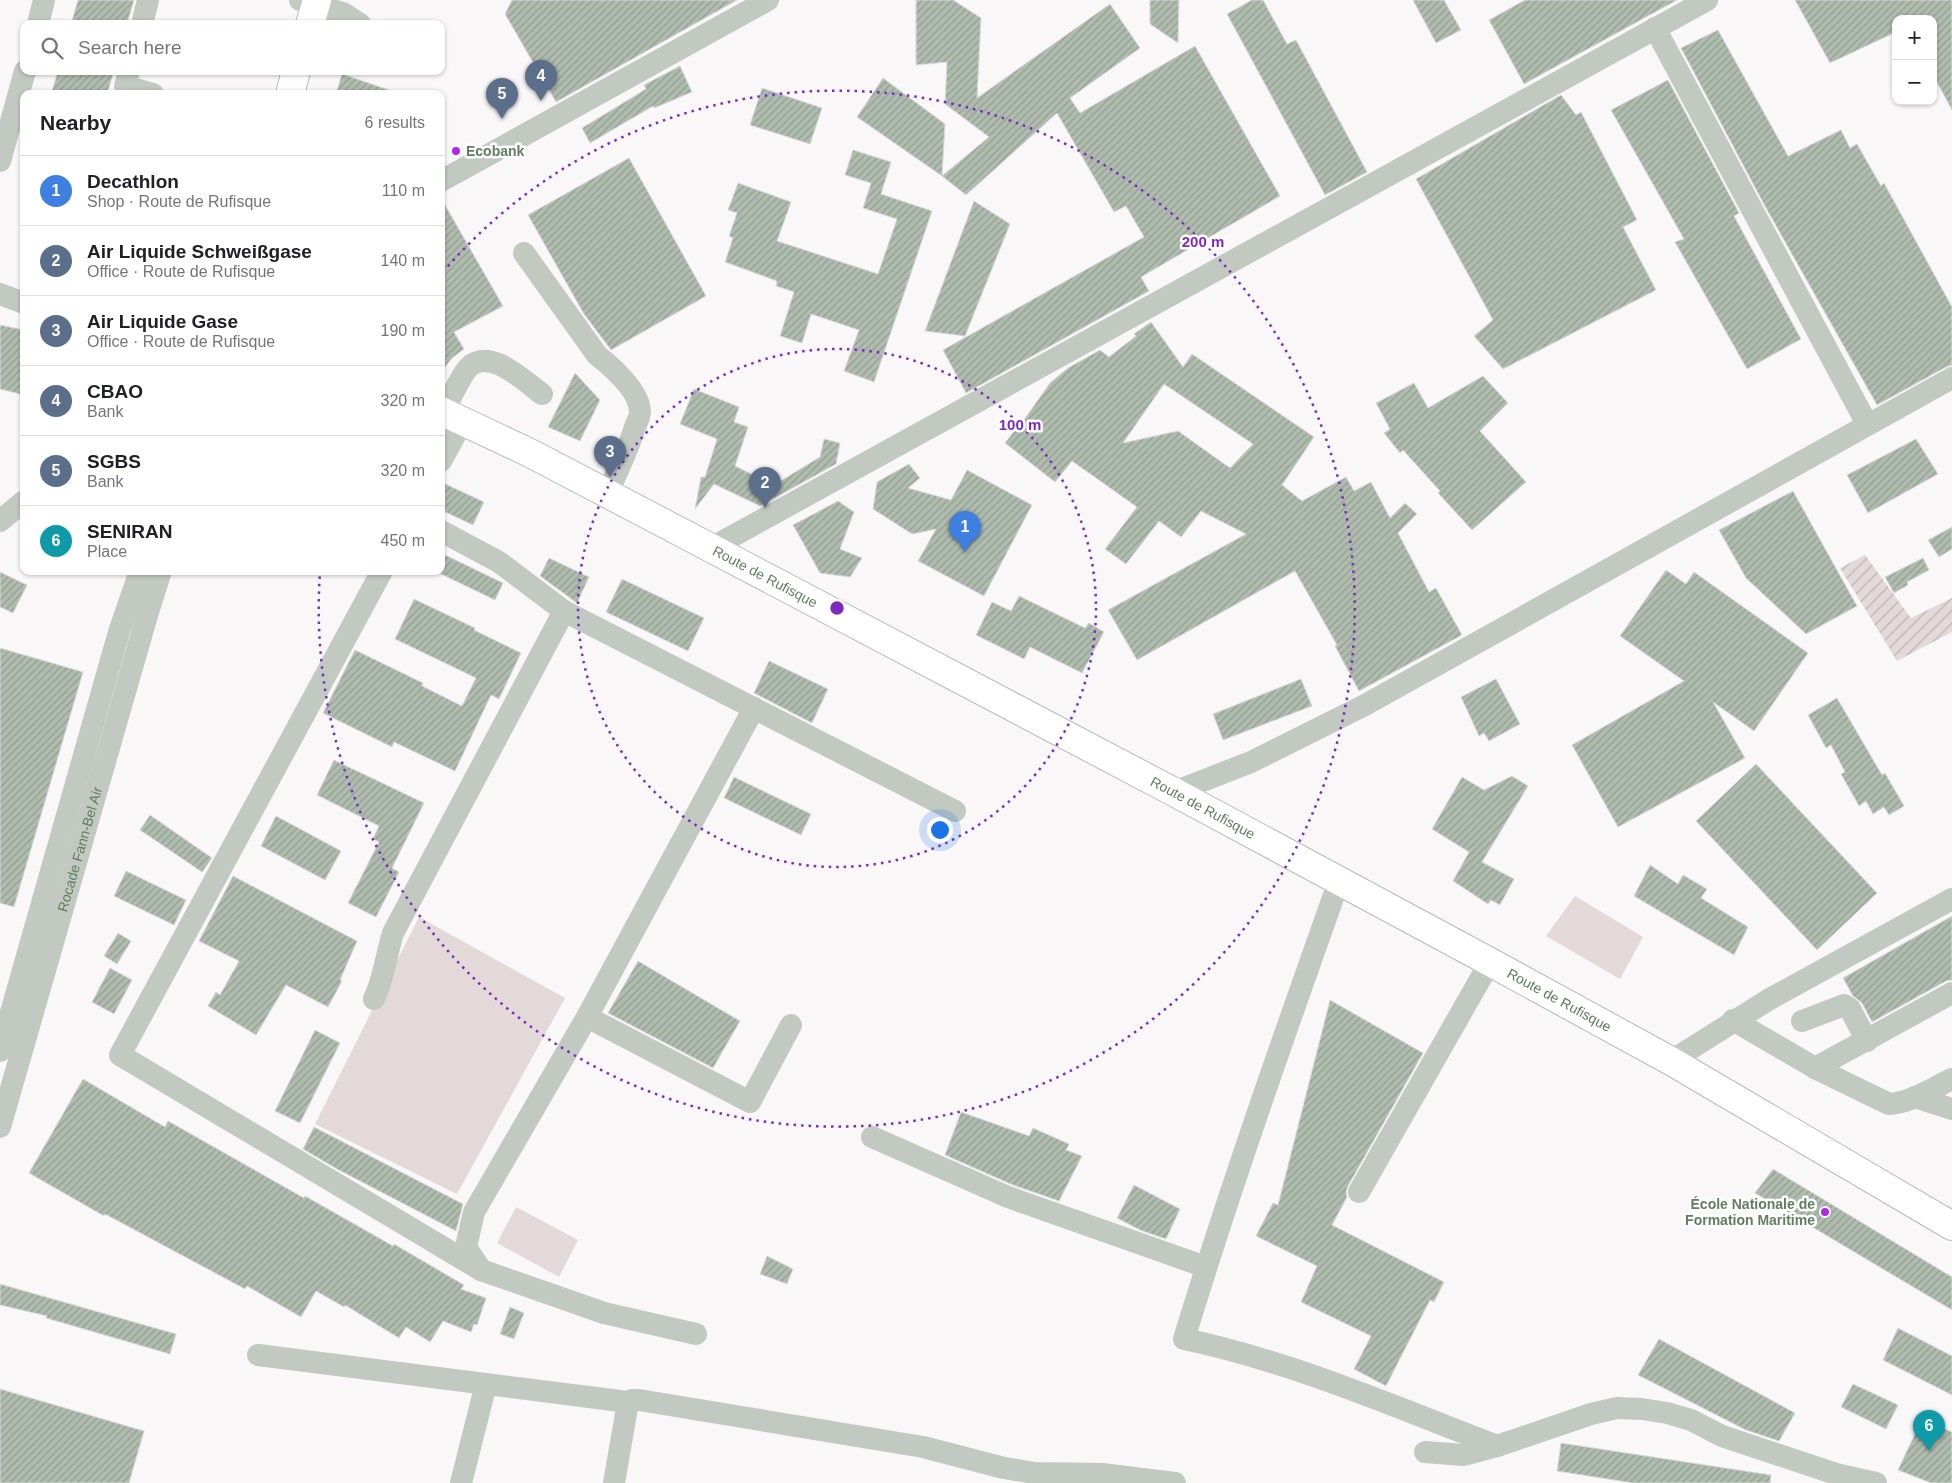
<!DOCTYPE html>
<html lang="en">
<head>
<meta charset="utf-8">
<style>
  :root { --surface:#fff; --page:#f6f6f6; --text:#202124; --muted:#757577; --line:#e0e0e0; --accent:#7c3aed }
  body { margin:0; font-family:Helvetica,sans-serif; background:var(--page); color:var(--text) }
  .controls { position:absolute; right:15px; top:15px; display:grid; overflow:hidden; border-radius:10px; box-shadow:0 1px 4px #0004 }
  .controls button { width:45px; height:45px; display:grid; place-items:center; padding:0; border:0; border-bottom:1px solid var(--line); background:var(--surface); color:var(--text); font:25px sans-serif }
  .you { position:absolute; left:939px; top:829px; width:18px; height:18px; margin:-12px; border:4px solid #fff; border-radius:50%; background:#1a73e8; box-shadow:0 0 0 8px #1a73e833 }
  .badge { display:grid; place-items:center; width:32px; height:32px; border-radius:50%; background:var(--accent); color:#fff; font-size:16px; font-weight:700 }
  .pin { position:absolute; translate:-50% -41px; filter:drop-shadow(0 1px 2px #0008) }
  .pin::after { content:''; position:absolute; top:26px; width:18px; height:15px; background:inherit; clip-path:polygon(0 0,100% 0,50% 100%) }
  .list { margin:0; padding:0; list-style:none }
  h2 { display:flex; justify-content:space-between; align-items:center; height:65px; margin:0; padding:0 20px; font-size:21px }
  h2 small { font-size:16px; font-weight:400; color:var(--muted) }
  .list li { display:grid; grid-template-columns:32px 1fr auto; gap:15px; align-items:center; box-sizing:border-box; height:70px; padding:0 20px; border-top:1px solid var(--line) }
  .list b { display:block; font-size:19px; white-space:nowrap }
  .list p { margin:0; font-size:16px; white-space:nowrap; color:var(--muted) }
  .list em { font-size:16px; font-style:normal; color:var(--muted) }
  .icon { flex:none; width:28px; height:28px; fill:none; stroke:currentColor; stroke-width:2; stroke-linecap:round; stroke-linejoin:round }
  .map { position:relative; flex:none; width:1952px; height:1483px; overflow:hidden }
  .search { position:absolute; background:var(--surface); box-shadow:0 1px 4px #0004; left:20px; top:20px; width:425px; height:55px; display:flex; align-items:center; gap:12px; box-sizing:border-box; padding:0 18px; border-radius:10px; color:var(--muted); font-size:19px }
  .panel { position:absolute; background:var(--surface); box-shadow:0 1px 4px #0004; left:20px; top:90px; width:425px; height:485px; border-radius:10px }
  .map>svg:first-child { display:block }
</style>
</head>
<body>
<div class="map">
<svg width="1952" height="1483" viewBox="0 0 1952 1483">
  <defs>
    <pattern id="garden-furrows" width="10" height="10" patternUnits="userSpaceOnUse" patternTransform="scale(1.25)"><rect width="10" height="10" fill="#e2d9d8"/><path d="M-1 1l2-2M0 10L10 0M9 11l2-2" fill="none" stroke="#bbb5b2"/></pattern>
    <pattern id="building-hatch" width="6" height="6" patternUnits="userSpaceOnUse" patternTransform="scale(1.25)"><rect width="6" height="6" fill="#afbcae"/><path d="M-1 1l2-2M0 6l6-6M5 7l2-2" fill="none" stroke="#929e91"/></pattern>
  </defs>
  <rect width="100%" height="100%" fill="#faf7f9"/>
  <path fill="#e2d9d8" d="M1575 896 1643 937 1620 979 1546 936Z
    M419 917 565 998 457 1194 315 1124Z
    M516 1207 578 1240 559 1277 497 1243Z"/>
  <path fill="url(#garden-furrows)" d="M1865 555 1911 618 1952 598V632L1897 661 1840 568Z"/>
  <path fill="url(#building-hatch)" stroke="#dbd9db" fill-rule="evenodd" d="M78 0H134L127 24H71Z
    M512 0H737L556 102 505 14Z
    M916 0H953L981 18 977 98 1110 4 1140 48 1070 98 1080 113 1195 46 1280 196 1141 277 1149 291 966 393 943 350 1144 237 1126 206 1114 212 1057 113 966 195 942 176 989 137 945 104 947 62 916 65Z
    M1150 0H1179L1178 43 1150 24Z
    M1252 0H1263L1287 44 1296 40 1367 172 1325 195 1227 14Z
    M1413 0H1444L1461 30 1436 43Z
    M1525 0H1677L1524 84 1489 20Z
    M1795 0H1952V110L1933 75V19H1896V32L1830 63Z
    M1718 30 1788 156 1841 130 1850 148 1857 144 1881 186 1884 183 1952 307V365L1946 367 1877 405 1766 208 1681 48Z
    M680 66 692 92 654 108 653 106 590 143 582 128 646 89 644 85Z
    M58 71H114L107 94H51Z
    M342 74 392 91V94H336Z
    M883 78 945 124 942 176 857 117Z
    M1668 80 1739 213 1734 216 1801 339 1747 369 1675 242 1684 239 1611 110Z
    M762 88 822 108 810 144 750 125Z
    M1561 95 1576 115 1581 112 1637 220 1623 227 1656 290 1503 369 1474 336 1493 320 1416 179Z
    M853 150 891 162 881 194 932 211 874 382 844 371 859 330 811 314 802 343 780 336 794 292 776 286 777 281 725 262 733 238 729 236 737 213 728 210 738 183 791 202 777 241 878 274 897 219 863 208 871 183 845 175Z
    M629 158 706 296 611 350 584 314 528 215Z
    M441 198 503 306 454 332 464 349 452 358 441 372Z
    M974 201 1010 224 965 336 925 331Z
    M1151 322 1183 367 1192 354 1314 437 1282 485 1302 501 1346 477 1354 491 1371 482 1390 518 1405 503 1417 514 1398 533 1429 592 1436 588 1462 635 1359 691 1335 646 1337 645 1295 571 1137 660 1108 610 1246 534 1201 511 1181 537 1159 521 1126 564 1105 549 1137 507 1072 461 1055 482 1005 443 1018 426 1019 427 1050 383 1068 368 1100 350 1109 357 1136 336 1134 334ZM1164 384 1253 444 1230 468 1178 431 1123 443Z
    M0 325 24 330V395L0 389Z
    M575 373 600 400 580 441 548 427Z
    M1483 376 1508 403 1480 431 1526 482 1472 530 1438 493 1440 491 1403 450 1400 453 1384 433 1390 429 1376 403 1414 383 1428 408Z
    M694 389 739 407 734 422 748 427 735 466 774 485 820 457 824 439 840 443 836 464 760 506 714 484 695 509 701 477H705L717 439 680 424Z
    M1916 439 1938 474 1868 513 1847 475Z
    M909 464 920 478 908 488 951 500 967 470 1032 505 984 596 918 561 936 529 912 534 873 509 877 482Z
    M441 482 484 502 473 525 441 510Z
    M1793 491 1857 606 1806 634 1746 578 1719 530Z
    M838 501 854 512 840 549 862 558 850 577 820 573 793 525Z
    M1952 527V549L1939 557 1928 540Z
    M441 553 503 583 495 600 441 574Z
    M549 558 589 577 577 603 540 576Z
    M1923 558 1929 570 1907 582 1908 585 1894 593 1885 577Z
    M1666 570 1686 584 1694 572 1808 653 1754 731 1713 702 1745 758 1618 827 1572 745 1684 681 1620 636Z
    M0 572 27 585 13 613 0 607Z
    M622 579 704 618 688 651 606 612Z
    M1019 596 1085 628 1089 623 1104 632 1082 673 1030 647 1024 659 976 635 992 602 1011 611Z
    M414 599 475 628 474 630 521 653 499 699 491 695 455 771 394 742 392 747 323 713 355 650 423 683 422 686 462 706 476 678 395 639Z
    M0 648 83 672 14 907 0 903Z
    M769 661 828 689 812 723 754 693Z
    M1301 679 1312 706 1223 740 1213 714Z
    M1496 679 1520 724 1489 741 1484 733 1479 736 1461 697Z
    M1837 698 1882 775 1885 773 1904 806 1889 815 1884 807 1873 814 1866 801 1859 806 1841 774 1845 772 1831 745 1826 748 1808 715Z
    M334 760 424 803 392 868 399 872 376 917 348 903 379 842 373 839 379 826 317 795Z
    M1756 764 1877 893 1817 950 1696 821Z
    M1512 776 1528 786 1482 862 1514 879 1500 905 1491 900 1488 904 1453 881 1469 852 1432 829 1462 777 1484 790Z
    M734 777 811 814 801 835 724 798Z
    M150 815 212 858 202 872 140 830Z
    M276 816 341 851 325 880 261 846Z
    M1650 865 1678 884 1683 875 1707 889 1701 898 1748 927 1734 955 1634 896Z
    M126 871 186 900 174 925 114 896Z
    M233 876 357 941 340 980 342 981 328 1007 286 985 256 1035 208 1006 216 992 220 995 239 961 199 941Z
    M1952 916V980L1946 981 1872 1022 1862 1003 1853 996 1843 978Z
    M118 933 131 941 117 964 104 956Z
    M638 961 740 1021 713 1068 608 1013Z
    M110 968 132 980 114 1014 92 1002Z
    M1330 1000 1423 1053 1348 1186 1346 1192 1347 1197 1332 1225 1444 1282 1434 1302 1430 1300 1386 1386 1354 1369 1371 1336 1301 1302 1317 1266 1256 1236 1273 1203 1278 1205Z
    M315 1030 340 1043 300 1123 275 1111Z
    M83 1079 165 1127 168 1121 304 1198 305 1196 393 1246 394 1244 464 1285 461 1289 486 1298 477 1325 474 1324 471 1332 443 1321 430 1342 406 1327 399 1338 345 1305 344 1307 316 1291 301 1317 247 1286 245 1289 105 1214 104 1216 29 1173Z
    M961 1112 1029 1136 1033 1128 1069 1144 1066 1150 1082 1156 1059 1201 1013 1185 945 1155Z
    M314 1127 463 1204 456 1231 337 1169 303 1149Z
    M1773 1169 1952 1277V1310L1755 1193Z
    M1134 1185 1180 1209 1166 1239 1140 1230 1117 1218Z
    M767 1256 793 1269 787 1284 760 1274Z
    M0 1284 176 1334 170 1354 46 1318 47 1316 0 1305Z
    M510 1307 524 1313 514 1339 500 1334Z
    M1898 1328 1952 1356V1395L1883 1360Z
    M1659 1339 1795 1413 1779 1441 1746 1430 1638 1375Z
    M1853 1384 1898 1405 1886 1429 1841 1407Z
    M0 1389 144 1431 129 1483H0Z
    M1922 1419 1952 1432V1483H1931L1898 1470Z
    M1561 1443 1771 1475 1770 1483H1633L1557 1471Z"/>
  <g fill="none" stroke-linecap="round" stroke-linejoin="round">
    <defs>
      <g id="major">
        <path d="M310 24 317 0"/>
        <path d="M290 94 296 71"/>
        <path id="s2" d="M441 411 532 454 711 548 1174 792 1490 962 1671 1061 1952 1226"/>
      </g>
    </defs>
    <use href="#major" stroke="#b4beb4" stroke-width="30"/>
    <g stroke="#c1c9c0" stroke-width="22">
      <path d="M300 0 343 13 360 24"/>
      <path d="M38 24 44 0"/>
      <path d="M142 24 148 0"/>
      <path d="M1655 28 1867 424"/>
      <path d="M129 71 125 86 153 94"/>
      <path d="M0 161 25 71"/>
      <path d="M441 181 768 0"/>
      <path d="M524 253 597 355C612 367 640 391 640 412 640 417 637 422 635 427 628 450 617 472 607 494"/>
      <path d="M0 294 24 303"/>
      <path d="M443 412C450 400 460 377 468 368 489 346 524 381 542 394"/>
      <path d="M441 461 463 421"/>
      <path d="M0 521 24 501"/>
      <path d="M441 531 499 562 564 611 955 811"/>
      <path d="M711 548 1707 0"/>
      <path d="M382 571 120 1055 481 1270"/>
      <path d="M1174 792 1251 762 1365 705 1952 378"/>
      <path d="M1339 881C1285 1033 1231 1185 1184 1339 1290 1361 1396 1407 1497 1446"/>
      <path d="M374 999C384 978 386 956 393 933L564 611"/>
      <path d="M587 1017 750 1102 791 1025"/>
      <path d="M1733 1020 1815 1068 1889 1104C1910 1103 1933 1088 1952 1079"/>
      <path d="M1802 1021 1844 1005 1850 1009 1867 1041"/>
      <path d="M0 1051 119 632 140 571"/>
      <path d="M1671 1061 1768 1000 1952 899"/>
      <path d="M1815 1068 1952 993"/>
      <path d="M1915 1097 1952 1109"/>
      <path id="s1" d="M0 1127 148 612 161 571"/>
      <path d="M872 1137 1008 1197 1206 1267"/>
      <path d="M1359 1192 1490 962"/>
      <path d="M696 1334 604 1313 481 1270 466 1247 474 1212 587 1017 754 708"/>
      <path d="M258 1355 628 1402 632 1400H639L923 1447 1004 1468 1035 1473 1102 1474 1175 1483"/>
      <path d="M1425 1452 1463 1455 1497 1446 1591 1414 1617 1408 1642 1409 1667 1413 1691 1420 1722 1436 1836 1474 1876 1483"/>
      <path d="M461 1483 486 1384"/>
      <path d="M614 1483 628 1402"/>
    </g>
    <use href="#major" stroke="#fff" stroke-width="28"/>
  </g>
  <g fill="none" stroke="#7b2cbf" stroke-width="2.5" stroke-dasharray="2.5 5">
    <circle cx="837" cy="608" r="259"/>
    <path d="M443 272A518 518 0 1 1 320 572"/>
  </g>
  <g fill="#ac2ae7" stroke="#fff" stroke-width="2">
    <circle cx="456" cy="151" r="5"/>
    <circle cx="1825" cy="1212" r="5"/>
  </g>
  <g text-anchor="middle" dominant-baseline="central" stroke-width="5" stroke-linejoin="round" paint-order="stroke">
    <g font-size="14" font-weight="bold" fill="#627d5f" stroke="#fff" text-anchor="start">
      <text x="466" y="151">Ecobank</text>
      <text x="1815" y="1204" text-anchor="end">École Nationale de<tspan x="1815" dy="16">Formation Maritime</tspan></text>
    </g>
    <g font-size="14" fill="#627d5f" stroke="#fff">
      <text stroke="none"><textPath href="#s2" startOffset="364">Route de Rufisque</textPath></text>
      <text stroke="none"><textPath href="#s2" startOffset="859">Route de Rufisque</textPath></text>
      <text stroke="none"><textPath href="#s1" startOffset="289">Rocade Fann-Bel Air</textPath></text>
      <text stroke="none"><textPath href="#s2" startOffset="1264">Route de Rufisque</textPath></text>
    </g>
  </g>
  <circle cx="837" cy="608" r="8" fill="#7b2cbf" stroke="#fff" stroke-width="2.5"/>
  <g font-size="15" text-anchor="middle" font-weight="bold" fill="#7b2cbf" stroke="#fff" stroke-width="5" stroke-linejoin="round" paint-order="stroke">
    <text x="1203" y="247">200 m</text>
    <text x="1020" y="430">100 m</text>
  </g>
</svg>
<div class="controls">
<button>+</button>
<button>−</button>
</div>
<div class="you"></div>
<div class="pin badge" style="left:965px;top:552px;background:#3f7fe0">1</div>
<div class="pin badge" style="left:765px;top:508px;background:#5c6f8a">2</div>
<div class="pin badge" style="left:610px;top:477px;background:#5c6f8a">3</div>
<div class="pin badge" style="left:541px;top:101px;background:#5c6f8a">4</div>
<div class="pin badge" style="left:502px;top:119px;background:#5c6f8a">5</div>
<div class="pin badge" style="left:1929px;top:1451px;background:#0f9aa8">6</div>
<div class="search"><svg class="icon" aria-label="search" viewBox="0 0 24 24"><circle cx="10" cy="10" r="6"/><path d="M15 15l6 6"/></svg>Search here</div>
<section class="panel">
<h2>Nearby<small>6 results</small></h2>
<ul class="list">
<li><span class="badge" style="background:#3f7fe0">1</span><div><b>Decathlon</b><p>Shop · Route de Rufisque</p></div><em>110 m</em></li>
<li><span class="badge" style="background:#5c6f8a">2</span><div><b>Air Liquide Schweißgase</b><p>Office · Route de Rufisque</p></div><em>140 m</em></li>
<li><span class="badge" style="background:#5c6f8a">3</span><div><b>Air Liquide Gase</b><p>Office · Route de Rufisque</p></div><em>190 m</em></li>
<li><span class="badge" style="background:#5c6f8a">4</span><div><b>CBAO</b><p>Bank</p></div><em>320 m</em></li>
<li><span class="badge" style="background:#5c6f8a">5</span><div><b>SGBS</b><p>Bank</p></div><em>320 m</em></li>
<li><span class="badge" style="background:#0f9aa8">6</span><div><b>SENIRAN</b><p>Place</p></div><em>450 m</em></li>
</ul>
</section>
</div>
</body>
</html>
